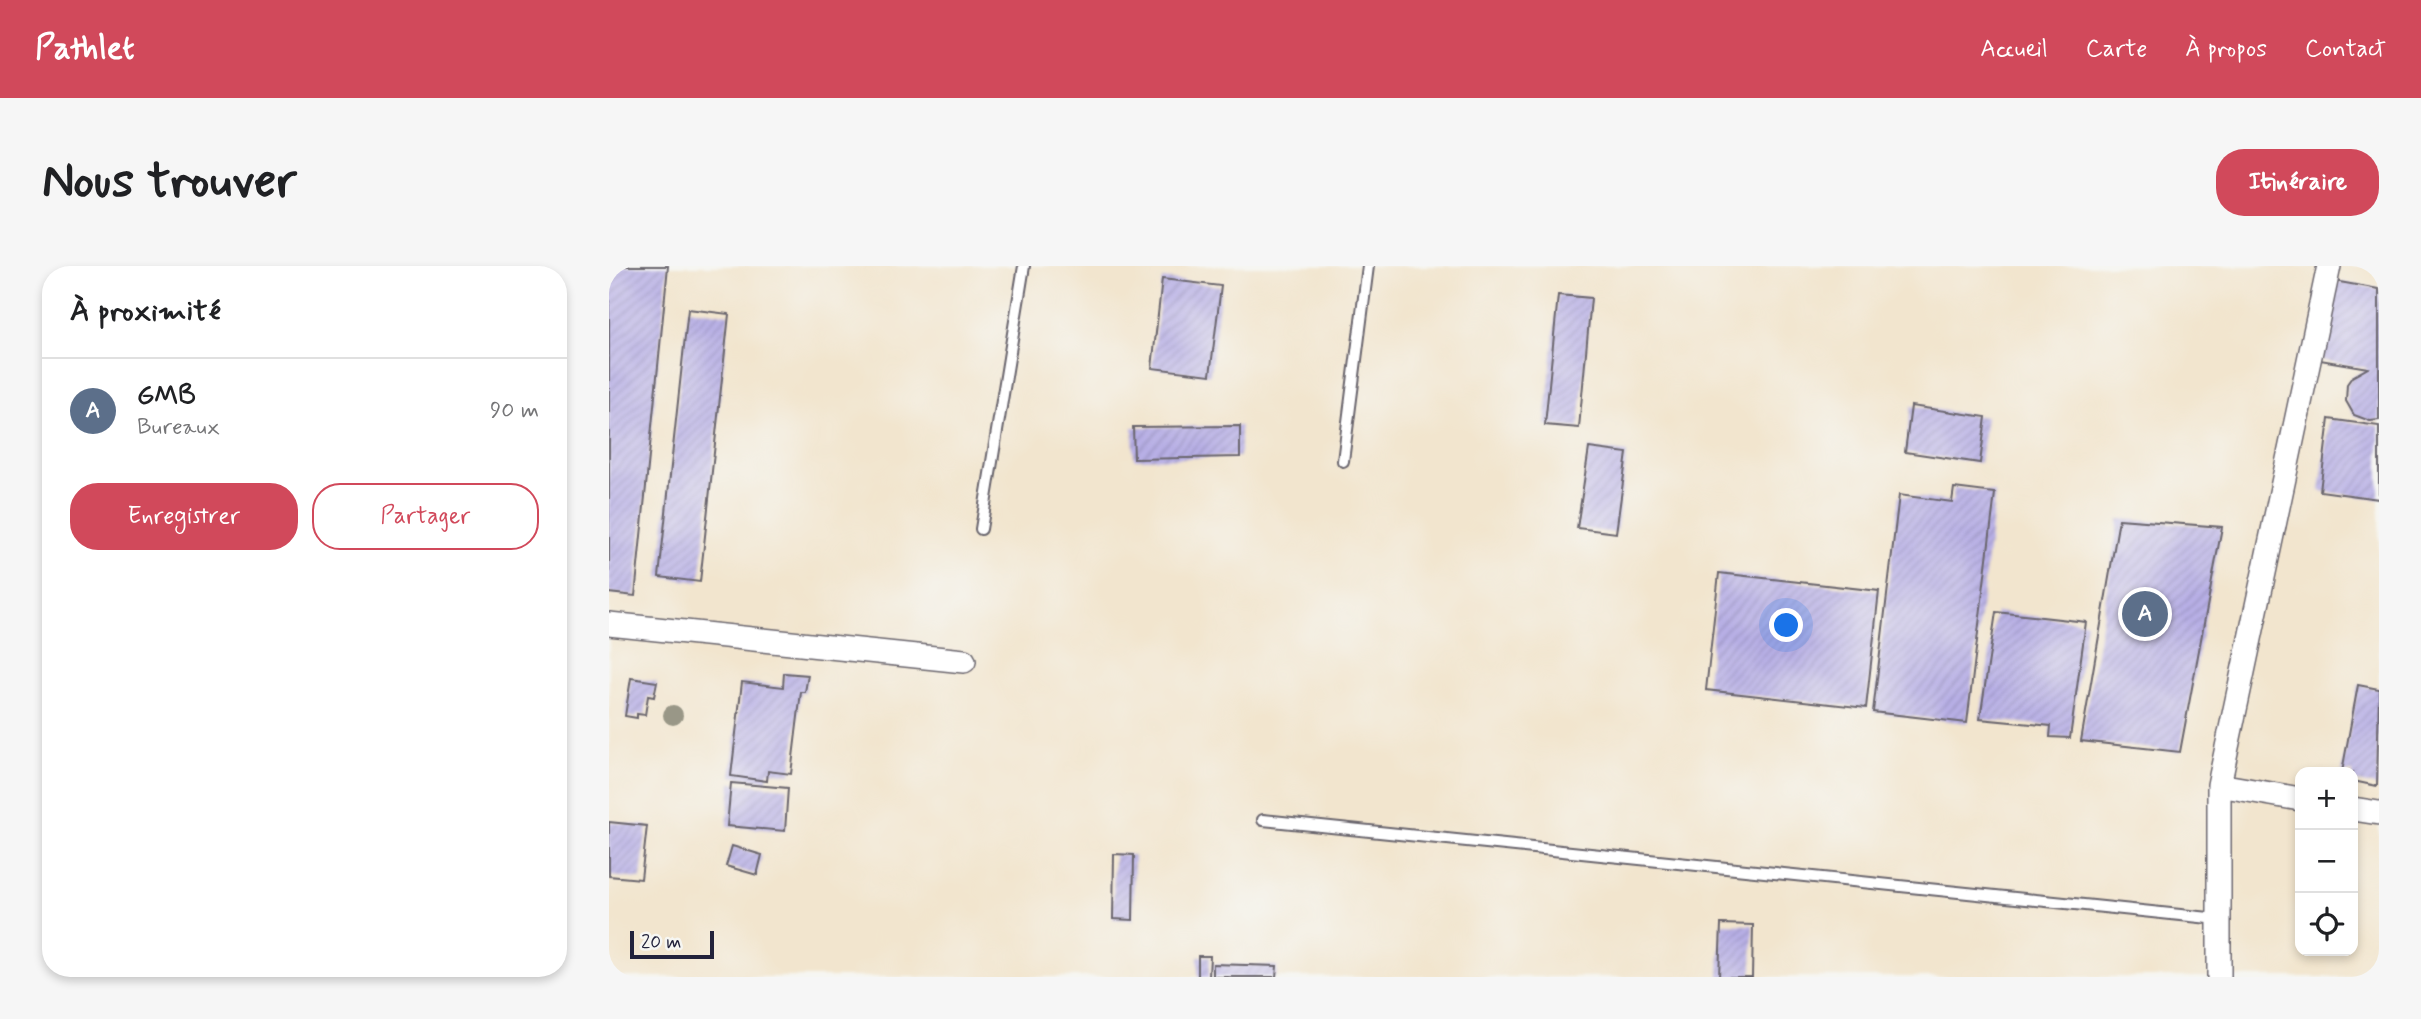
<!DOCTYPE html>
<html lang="fr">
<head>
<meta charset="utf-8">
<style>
  :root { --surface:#fff; --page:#f6f6f6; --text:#202124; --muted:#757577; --line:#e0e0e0; --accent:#d1495b }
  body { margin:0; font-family:Mynerve,sans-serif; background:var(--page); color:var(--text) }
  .controls { position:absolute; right:21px; bottom:21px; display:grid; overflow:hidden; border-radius:14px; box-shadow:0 4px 10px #0003 }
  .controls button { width:63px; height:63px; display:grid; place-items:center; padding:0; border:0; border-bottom:2px solid var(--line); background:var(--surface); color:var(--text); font:35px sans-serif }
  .scale { position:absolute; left:21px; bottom:18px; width:84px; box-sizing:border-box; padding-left:7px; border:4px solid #22223b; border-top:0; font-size:19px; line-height:24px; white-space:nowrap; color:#22223b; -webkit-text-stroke:5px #f6f6f2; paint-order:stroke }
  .you { position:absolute; left:1178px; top:360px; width:24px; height:24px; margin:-18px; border:5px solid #fff; border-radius:50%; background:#1a73e8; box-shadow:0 0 0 10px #1a73e833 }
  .badge { display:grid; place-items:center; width:46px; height:46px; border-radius:50%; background:var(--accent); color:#fff; font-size:23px; font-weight:700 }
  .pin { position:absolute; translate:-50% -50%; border:4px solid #fff; box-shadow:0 2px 7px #0006 }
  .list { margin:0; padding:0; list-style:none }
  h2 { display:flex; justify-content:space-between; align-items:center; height:91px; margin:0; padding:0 28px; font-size:30px }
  h2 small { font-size:23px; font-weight:400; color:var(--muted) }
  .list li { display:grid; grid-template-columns:46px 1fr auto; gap:21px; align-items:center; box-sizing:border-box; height:105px; padding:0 28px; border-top:2px solid var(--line) }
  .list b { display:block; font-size:26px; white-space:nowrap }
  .list p { margin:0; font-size:23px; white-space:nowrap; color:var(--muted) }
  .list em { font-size:23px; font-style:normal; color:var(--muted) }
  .actions { display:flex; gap:14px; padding:21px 28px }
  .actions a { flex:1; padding:16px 0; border:2px solid var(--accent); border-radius:28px; text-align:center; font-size:24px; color:var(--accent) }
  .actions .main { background:var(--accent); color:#fff }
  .icon { flex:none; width:38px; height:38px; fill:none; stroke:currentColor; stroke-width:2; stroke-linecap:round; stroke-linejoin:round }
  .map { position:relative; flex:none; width:1770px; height:711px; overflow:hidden; border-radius:28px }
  header { display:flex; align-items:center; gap:42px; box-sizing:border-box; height:98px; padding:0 35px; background:var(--accent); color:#fff }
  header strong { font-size:33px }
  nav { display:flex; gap:38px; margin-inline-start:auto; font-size:24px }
  .intro { display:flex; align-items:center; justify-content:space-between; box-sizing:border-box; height:168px; padding:0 42px }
  h1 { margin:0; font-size:49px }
  .button { padding:18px 32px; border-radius:28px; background:var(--accent); color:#fff; font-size:24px; font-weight:700 }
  main { display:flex; gap:42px; padding:0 42px }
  aside { flex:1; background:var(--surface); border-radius:28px; box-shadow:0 4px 10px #0003 }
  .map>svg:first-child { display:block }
</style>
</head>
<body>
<header>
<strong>Pathlet</strong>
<nav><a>Accueil</a><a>Carte</a><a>À propos</a><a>Contact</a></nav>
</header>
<div class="intro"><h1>Nous trouver</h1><a class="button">Itinéraire</a></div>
<main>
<aside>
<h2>À proximité<small></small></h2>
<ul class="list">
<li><span class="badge" style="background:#5c6f8a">A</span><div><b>GMB</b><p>Bureaux</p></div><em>90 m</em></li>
</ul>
<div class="actions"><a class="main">Enregistrer</a><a>Partager</a></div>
</aside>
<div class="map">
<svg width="1770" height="711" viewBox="0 0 1770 711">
  <defs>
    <pattern id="building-hatch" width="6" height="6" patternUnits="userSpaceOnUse" patternTransform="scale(1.75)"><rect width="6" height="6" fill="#b7afe5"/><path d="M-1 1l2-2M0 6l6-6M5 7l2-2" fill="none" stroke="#9d96c5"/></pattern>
  </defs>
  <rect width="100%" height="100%" fill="#f6f6f2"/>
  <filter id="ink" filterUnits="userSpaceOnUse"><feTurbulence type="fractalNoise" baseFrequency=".0143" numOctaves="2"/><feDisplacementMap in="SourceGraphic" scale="14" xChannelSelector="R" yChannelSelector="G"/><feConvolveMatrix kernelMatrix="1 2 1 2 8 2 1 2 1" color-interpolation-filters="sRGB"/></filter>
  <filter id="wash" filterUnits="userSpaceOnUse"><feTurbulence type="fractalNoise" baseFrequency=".00686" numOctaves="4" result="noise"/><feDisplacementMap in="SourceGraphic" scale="28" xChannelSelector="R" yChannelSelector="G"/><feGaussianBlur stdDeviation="1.57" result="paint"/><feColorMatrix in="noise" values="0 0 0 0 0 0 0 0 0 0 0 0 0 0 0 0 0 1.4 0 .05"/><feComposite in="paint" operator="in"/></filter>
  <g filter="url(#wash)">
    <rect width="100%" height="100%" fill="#f2e5ce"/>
    <g id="blocks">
      <path fill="url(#building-hatch)" d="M0 0H59L26 330 0 327Z
        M553 13 612 20 601 109 543 102Z
        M1725 15 1770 23V154L1761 155 1745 149 1737 135 1738 118 1743 111 1759 102 1711 94Z
        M949 29 982 32 970 162 936 159Z
        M79 43 120 48 91 316 50 311Z
        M1302 140 1377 151 1371 197 1296 186Z
        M1720 153 1770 160V233L1711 225Z
        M631 160V191L525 193 524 161Z
        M980 182 1018 187 1007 267 968 262Z
        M1345 222 1386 227 1358 457 1264 446 1290 229 1343 236Z
        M1510 253 1613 261 1571 486 1472 475Z
        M1110 307 1270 325 1257 442 1097 424Z
        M1387 346 1477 356 1461 472 1441 471 1442 460 1371 453Z
        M175 407 199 409 196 426H192L182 508 159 505 158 515 122 510 133 416 174 421Z
        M22 412 48 416 45 431 39 430 36 449 28 448V452L16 450Z
        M1749 419 1770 423 1768 520 1744 515V506H1733Z
        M122 517 179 522 176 565 118 560Z
        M0 556 38 560 32 613 0 610Z
        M123 580 153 589 148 609 117 600Z
        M505 588 525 589 524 654 504 653Z
        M1112 658 1144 659 1143 711H1110Z
        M589 690H601L600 711H589Z
        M604 698 668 700 667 711H604Z"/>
    </g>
  </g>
  <g filter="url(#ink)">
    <use href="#blocks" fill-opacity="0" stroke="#6b666e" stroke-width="2"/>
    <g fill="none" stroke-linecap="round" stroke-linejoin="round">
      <defs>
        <path id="service" d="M734 195 759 0
          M372 263 415 0
          M654 554 1610 653"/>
        <path id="minor" d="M0 358 355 395
          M1610 519 1691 533
          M1744 543 1770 547
          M1610 711V519L1720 0"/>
      </defs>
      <use href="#service" stroke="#6b666e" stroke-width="14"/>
      <use href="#minor" stroke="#6b666e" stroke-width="26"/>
      <use href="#service" stroke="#fff" stroke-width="10"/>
      <use href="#minor" stroke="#fff" stroke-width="23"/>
    </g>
    <circle fill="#999787" cx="64" cy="449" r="10"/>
  </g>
</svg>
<div class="controls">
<button>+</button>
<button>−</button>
<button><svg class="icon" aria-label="locate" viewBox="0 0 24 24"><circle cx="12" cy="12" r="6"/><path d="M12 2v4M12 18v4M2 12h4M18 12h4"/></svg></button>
</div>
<div class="scale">20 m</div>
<div class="you"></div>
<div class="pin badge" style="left:1536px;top:348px;background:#5c6f8a">A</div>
</div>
</main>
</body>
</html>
